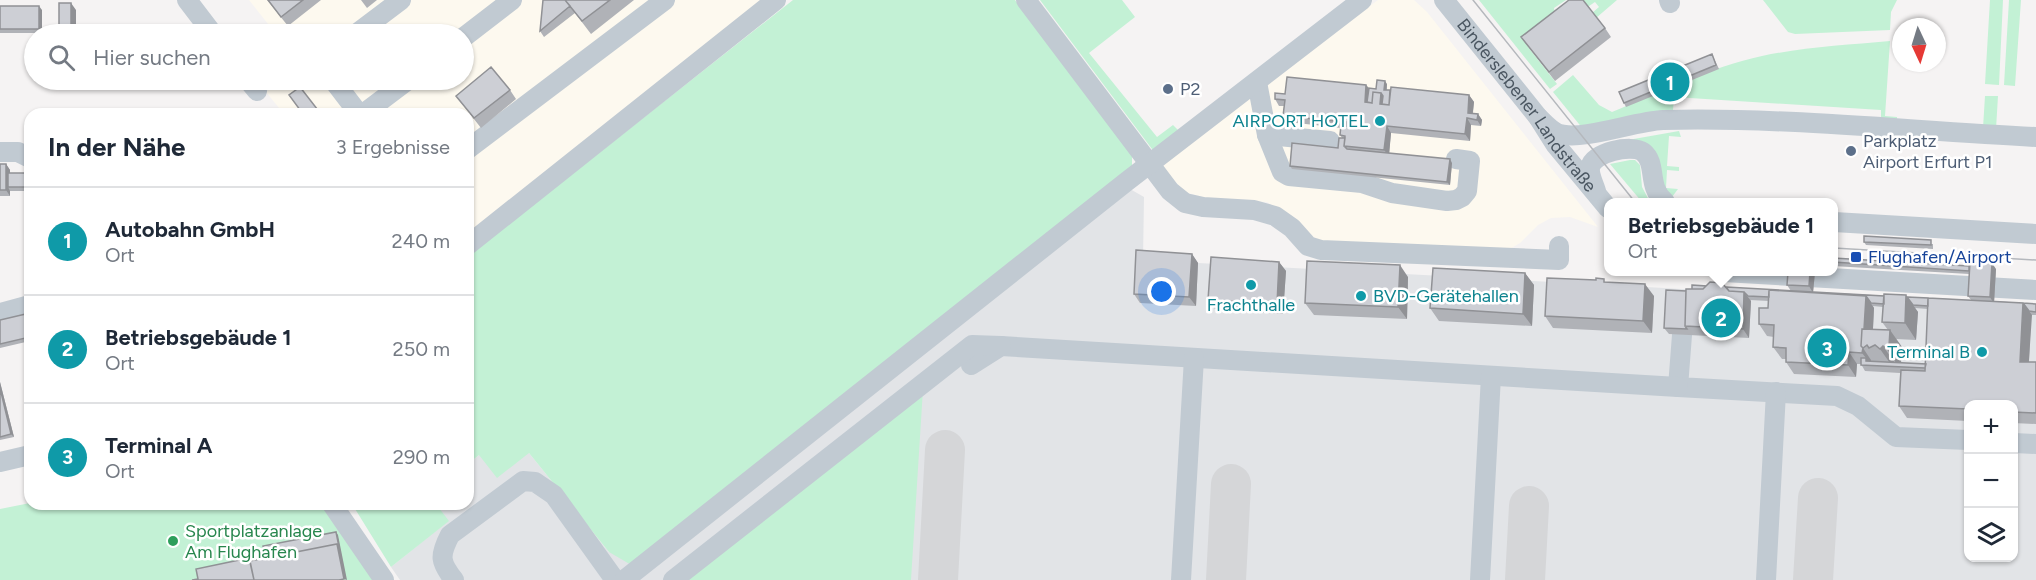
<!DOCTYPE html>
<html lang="de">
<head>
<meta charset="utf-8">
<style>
  :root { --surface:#fff; --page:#f2f2f3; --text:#1f2937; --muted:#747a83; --line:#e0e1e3; --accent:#1a73e8 }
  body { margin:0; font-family:Figtree,sans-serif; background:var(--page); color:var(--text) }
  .controls { position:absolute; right:18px; bottom:18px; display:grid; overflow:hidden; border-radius:12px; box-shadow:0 2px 4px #0004 }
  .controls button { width:54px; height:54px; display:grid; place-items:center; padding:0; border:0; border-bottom:2px solid var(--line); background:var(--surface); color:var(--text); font:30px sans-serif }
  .compass { position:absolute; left:1892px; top:18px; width:54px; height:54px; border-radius:50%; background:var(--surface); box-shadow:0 2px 4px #0004; rotate:176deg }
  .you { position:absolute; left:1162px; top:292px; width:21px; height:21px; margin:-15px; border:4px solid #fff; border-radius:50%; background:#1a73e8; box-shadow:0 0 0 9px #1a73e833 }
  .badge { display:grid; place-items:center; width:39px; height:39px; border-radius:50%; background:var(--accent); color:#fff; font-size:20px; font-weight:700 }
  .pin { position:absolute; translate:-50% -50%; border:3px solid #fff; box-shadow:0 2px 6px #0006 }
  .popup { position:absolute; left:1604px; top:198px; width:234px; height:78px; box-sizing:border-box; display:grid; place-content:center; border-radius:12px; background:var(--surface); filter:drop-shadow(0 2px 4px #0005); font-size:20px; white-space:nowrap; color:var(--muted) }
  .popup b { font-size:22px; color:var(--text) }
  .popup::after { content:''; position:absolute; left:50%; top:100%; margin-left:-12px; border:12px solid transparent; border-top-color:var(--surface) }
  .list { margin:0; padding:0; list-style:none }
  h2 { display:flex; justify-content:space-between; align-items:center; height:78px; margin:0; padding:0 24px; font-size:26px }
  h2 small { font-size:20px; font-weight:400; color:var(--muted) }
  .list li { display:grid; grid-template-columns:39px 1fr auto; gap:18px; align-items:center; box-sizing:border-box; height:108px; padding:0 24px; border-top:2px solid var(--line) }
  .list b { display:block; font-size:22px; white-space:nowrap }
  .list p { margin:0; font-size:20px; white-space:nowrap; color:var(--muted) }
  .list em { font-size:20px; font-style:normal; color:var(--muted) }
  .icon { flex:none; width:33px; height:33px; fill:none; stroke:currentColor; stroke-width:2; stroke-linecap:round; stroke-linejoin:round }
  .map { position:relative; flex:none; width:2036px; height:580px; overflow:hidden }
  .search { position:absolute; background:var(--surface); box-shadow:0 2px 4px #0004; left:24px; top:24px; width:450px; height:66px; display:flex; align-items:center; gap:15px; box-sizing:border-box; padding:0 21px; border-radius:33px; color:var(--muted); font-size:22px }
  .panel { position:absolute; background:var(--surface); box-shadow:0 2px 4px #0004; left:24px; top:108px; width:450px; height:402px; border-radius:18px }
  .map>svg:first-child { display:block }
</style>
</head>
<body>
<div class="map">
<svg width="2036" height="580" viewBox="0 0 2036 580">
  <rect width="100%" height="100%" fill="#f5f3f3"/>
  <path fill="#fdf9ef" d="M249 0H765L468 234V114H284L266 92 282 80H464V34H276Z
    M1378 0H1414L1427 12 1598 227 1570 217 1551 218 1538 225 1520 243 1508 250 1328 247 1309 236 1289 216 1267 202 1206 198 1185 192 1159 164Z"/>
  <path fill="#e2e4e7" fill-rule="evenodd" d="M1130 189 1144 197 1143 260 2036 308V580H400L391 567 448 521 436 504H468V464L479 455 529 453 609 552ZM1968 404H2014V558H1968Z"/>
  <path fill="#c3f1d5" d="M793 0H1015L1132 155V171L633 566 609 552 529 453 497 478 479 455 468 464V256Z
    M1040 0H1122L1135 17 1089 53 1157 137 1173 125 1181 133 1155 153Z
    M1479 0H1566L1554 8 1555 15 1578 0H1617L1596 18 1592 13 1599 7 1595 2 1528 47 1557 84 1550 89Z
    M1763 0H1897L1891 12 1890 30 1795 34 1788 32Z
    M1990 0H2003L1999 85 1985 84Z
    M2009 0H2021L2015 86 2004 85Z
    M1890 41 1885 116 1897 117V121L1881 122V110L1674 97 1673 110 1583 129 1553 92 1573 75 1599 105 1612 112C1661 92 1711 67 1762 56 1804 47 1847 45 1890 41Z
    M1985 96H1998L1996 129 1983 128Z
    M1679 131 1681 137 1669 136 1667 166 1679 167V171L1667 170 1666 188 1678 189 1672 197 1628 140Z
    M1630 160H1635L1640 165 1642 187 1650 202H1642L1610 164Z
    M923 389 911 580H682Z
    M30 503 321 504 375 580H0V509Z
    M352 504H436L449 521 391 567Z"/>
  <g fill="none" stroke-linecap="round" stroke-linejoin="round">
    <path stroke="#d5d6d8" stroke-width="40" d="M938 580 945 450
      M1226 580 1231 484
      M1525 580 1529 506
      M1813 580 1818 498"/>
    <g stroke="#c1cad2" stroke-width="20">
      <path d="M187 0 213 34"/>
      <path d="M1026 0 1170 191 1185 203 1203 207 1254 210 1275 216 1292 228 1308 246 1321 250 1559 260V246"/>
      <path id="s1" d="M1444 0 1538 117 1555 144 1608 208"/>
      <path d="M1669 0 1670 3"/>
      <path d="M356 34 401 0"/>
      <path d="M464 37 512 0"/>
      <path d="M248 80 257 91"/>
      <path d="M333 80 359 114"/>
      <path d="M1257 82 1267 135 1330 141"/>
      <path d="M363 114 408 80"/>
      <path d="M1538 117C1544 123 1551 131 1559 134 1584 141 1635 121 1663 120 1787 117 1912 131 2036 137"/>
      <path d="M1267 135 1282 172 1289 176 1362 183 1392 193 1447 201 1456 200 1462 197 1467 191 1470 161 1456 159"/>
      <path d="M468 149 665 0"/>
      <path d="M0 152H18L30 158"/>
      <path d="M1596 191C1594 184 1589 175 1590 168 1592 152 1632 144 1643 152 1658 164 1646 186 1665 202"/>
      <path d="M1834 222 2036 234"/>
      <path d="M468 245 776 0"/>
      <path d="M1724 272 2036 290"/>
      <path d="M0 313 30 305"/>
      <path d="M1682 335 1678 387 1837 396 1858 406 1896 437 1968 440"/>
      <path d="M971 365 1001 346 1678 387"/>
      <path d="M2014 443 2036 444"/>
      <path d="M0 462 30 455"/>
      <path d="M332 504 384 580"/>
      <path d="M454 580C440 562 439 556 450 535L523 481 535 482 554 495 615 580"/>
      <path d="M624 580 1126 182 1362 0"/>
      <path d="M673 580 972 345 1001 346"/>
      <path d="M1181 580 1194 358"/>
      <path d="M1480 580 1491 376"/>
      <path d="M1766 580 1776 392"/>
    </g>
    <path stroke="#b5b8bd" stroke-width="1.5" d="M1473 0 1635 202
      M1834 248 2036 260"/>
  </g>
  <path fill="#b0b2b7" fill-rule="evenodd" d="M267 0H321L288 26Z
    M361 0H377L367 8Z
    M543 0H634L591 34 575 13 544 37 540 31Z
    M0 6 42 10V33H0Z
    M76 10V34H63L59 30Z
    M1605 28 1611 37 1555 81 1521 37Z
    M1712 54 1719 69 1626 107 1624 103Z
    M1387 84V90L1469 95 1474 102 1473 113 1478 114 1482 120 1481 126 1471 125 1470 141 1391 133 1389 153 1452 163 1450 185 1292 169 1290 166 1338 148 1342 138 1340 135 1341 128 1288 122 1283 116 1284 106H1279L1275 99 1366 85 1369 88 1376 89Z
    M510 90 516 99 481 128 456 96Z
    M0 164H6L10 170V173L28 176V191H10V196H0Z
    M1864 242 1933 244V249L1866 245Z
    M1192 254 1198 263 1196 306 1140 303 1134 294Z
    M1833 258 1996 269 1994 301 2036 304V315H2031L2029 362H2036V424L2013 423V405H1968V421L1907 418 1899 406 1900 373 1865 371 1861 364H1857L1856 377 1794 374 1786 362V359H1782L1773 347 1774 337 1767 336 1759 324 1768 308 1769 301 1750 300 1751 301 1749 338 1669 334 1664 328 1686 291 1726 287 1791 291 1787 285 1788 272H1815L1813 292 1971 300 1968 296 1969 274 1833 266ZM1873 306 1883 307 1882 322 1888 330 1873 329 1874 308ZM1915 308 1928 309 1926 364 1901 363 1902 347 1896 339 1916 340 1918 312Z
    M1279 262 1286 271 1283 314 1215 309 1208 300Z
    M1525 273 1534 285 1532 326 1439 321 1430 308Z
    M1408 277 1407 319 1314 315 1305 303Z
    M1606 282 1654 296 1652 333 1553 328 1545 316Z
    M30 313V341L0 348V320Z
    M0 382 14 437 0 440Z"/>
  <path fill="#909195" d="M71 3 76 10V34L71 29Z
    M39 6 42 10V33L39 29Z
    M1385 81 1387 84 1386 93 1384 90Z
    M1366 85 1371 91 1369 106 1365 102Z
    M1381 93 1386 99 1385 108 1380 104Z
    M1469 95 1474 102 1472 119 1468 113Z
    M1478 114 1482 120 1481 126 1477 120Z
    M1467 118 1471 125 1470 141 1465 134Z
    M1387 126 1391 133 1389 156 1384 150Z
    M1450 159 1452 163 1450 185 1447 182Z
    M6 164 10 170V187H8L10 191V196L6 190Z
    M26 173 28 176V191L25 187Z
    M1192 254 1198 263 1196 306 1189 297Z
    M1279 262 1286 271 1283 314 1277 304Z
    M1992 263 1996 269 1994 304 1990 297Z
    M1400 265 1408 277 1407 319 1398 307Z
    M1810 272H1815L1813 293 1809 286Z
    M1525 273 1534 285 1532 326 1523 314Z
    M1645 284 1654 296 1652 333 1643 321Z
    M1744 292 1751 301 1749 338 1743 329Z
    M1906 295 1918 312 1916 340 1905 323Z
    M1866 296 1874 308 1872 347 1867 345 1863 348 1871 360V365L1866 361V358L1862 353Z
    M2023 303 2032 315 2028 374 2020 362Z
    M1890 330 1902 347 1901 363 1898 366 1887 349Z
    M1883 346 1895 363 1892 366 1880 349Z
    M1849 352 1857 364 1856 377 1848 365Z
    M0 382 14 437 11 434 0 388Z
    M336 532 338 535 347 580 344 579 337 544Z"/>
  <path fill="#cdcfd5" stroke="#909195" stroke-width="1.5" d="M268 0H303L281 17Z
    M543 0H565L570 6 540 31Z
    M565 0H610L582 21Z
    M1569 0H1583L1605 28 1549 72 1521 37Z
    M59 3H71V29L59 30Z
    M0 6H39V29H0Z
    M1712 54 1716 65 1624 103 1619 92Z
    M491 67 510 90 474 118 456 96Z
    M1287 77 1366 85 1365 102 1372 103 1373 92 1381 93 1380 104 1389 105 1391 87 1469 95 1468 113 1478 114 1477 120 1467 118 1465 134 1387 126 1384 150 1344 146 1345 136 1340 135 1341 125 1346 126V122L1283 116 1285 100 1275 99V93L1285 94Z
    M1377 80 1385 81 1384 90H1390L1389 105 1382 104 1383 96 1381 93 1373 92 1372 103 1367 102 1369 88 1376 89Z
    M300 87 321 114H303L289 95Z
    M1339 138H1345L1344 146 1347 149 1450 159 1447 182 1290 166 1292 143 1338 148Z
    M0 164H6V190H0Z
    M8 173H26L25 187H8Z
    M1864 236 1931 240V245L1864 242Z
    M1136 250 1192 254 1189 297 1134 294Z
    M1211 257 1279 262 1277 304 1208 300Z
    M1833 258 1969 266V271L1833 262Z
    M1307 261 1400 265 1398 307 1305 303Z
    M1970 262 1992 263 1990 297 1968 296Z
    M1433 268 1525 273 1523 314 1430 308Z
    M1788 272H1810L1809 286 1787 285Z
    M1547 278 1596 280V278L1604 279V282L1645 284 1643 321 1545 316Z
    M1710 282 1722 283 1729 291 1744 292 1743 329 1685 326 1686 289H1703Z
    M1692 285 1706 286 1703 289H1692Z
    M1726 287 1884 296V304L1871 303 1866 296 1769 290V297L1748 296 1744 292 1729 291Z
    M1666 290 1686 291 1685 326 1687 329 1664 328Z
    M1769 290 1866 296 1864 329H1862L1861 346 1863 348 1862 353 1849 352 1848 365 1786 362V348L1773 347 1774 325 1759 324V308H1768Z
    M1884 294 1906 295 1905 323 1882 322Z
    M1907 297 1928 298V306L1913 305Z
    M1928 298 2023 303 2020 362H2036V413L2013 412V405H1968V409L1899 406 1901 370 1925 371Z
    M2023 303 2036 304V312L2029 311Z
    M30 313V337L0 344V320Z
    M1862 329 1890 330 1889 346 1887 349 1883 346 1880 349 1875 345 1869 348 1867 345 1863 348 1861 346Z
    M1861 358H1866V361L1926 364 1925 368 1861 365Z
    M0 388 11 434 0 437Z
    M336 532 339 547 337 544 265 558 263 546Z
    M337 544 344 579 339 580H254L250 561Z
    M249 558 254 580H192L198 579 196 569Z"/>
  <g fill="#5c6f8a" stroke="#fff" stroke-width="2">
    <circle cx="1168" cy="89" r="6"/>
    <circle cx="1851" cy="151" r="6"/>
  </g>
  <g fill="#0f9aa8" stroke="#fff" stroke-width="2">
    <circle cx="1380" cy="121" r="6"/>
    <circle cx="1251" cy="285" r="6"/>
    <circle cx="1361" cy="296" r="6"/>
    <circle cx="1982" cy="352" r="6"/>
  </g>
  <rect fill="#1a4fb4" stroke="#fff" stroke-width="2" x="1850" y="251" width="12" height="12" rx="3"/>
  <circle fill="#2e9e5b" stroke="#fff" stroke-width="2" cx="173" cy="541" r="6"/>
  <g text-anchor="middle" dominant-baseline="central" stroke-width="5" stroke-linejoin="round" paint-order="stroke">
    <g font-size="18" fill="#4e5e75" stroke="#fff" text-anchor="start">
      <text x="1180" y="89">P2</text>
      <text x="1863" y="141">Parkplatz<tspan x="1863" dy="21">Airport Erfurt P1</tspan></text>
    </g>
    <g font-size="18" fill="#4a5661" stroke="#fff">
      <text stroke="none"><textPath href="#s1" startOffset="134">Binderslebener Landstraße</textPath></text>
    </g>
    <g font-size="18" fill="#0d838f" stroke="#fff" text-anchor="end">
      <text x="1368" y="121">AIRPORT HOTEL</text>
      <text x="1373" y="296" text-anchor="start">BVD-Gerätehallen</text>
      <text x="1251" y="305" text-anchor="middle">Frachthalle</text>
      <text x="1970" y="352">Terminal B</text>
    </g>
    <g font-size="18" fill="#164399" stroke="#fff" text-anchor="start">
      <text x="1868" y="257">Flughafen/Airport</text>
    </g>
    <g font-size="18" fill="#27864d" stroke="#fff" text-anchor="start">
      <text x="185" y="531">Sportplatzanlage<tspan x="185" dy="21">Am Flughafen</tspan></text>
    </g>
  </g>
</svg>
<div class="controls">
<button>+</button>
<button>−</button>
<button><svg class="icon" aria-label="layers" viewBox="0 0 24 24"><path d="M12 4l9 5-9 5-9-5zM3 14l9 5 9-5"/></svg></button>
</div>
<svg class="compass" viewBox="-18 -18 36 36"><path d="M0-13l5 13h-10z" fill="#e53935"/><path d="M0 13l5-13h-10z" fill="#747a83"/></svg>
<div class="you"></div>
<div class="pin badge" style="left:1670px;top:82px;background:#0f9aa8">1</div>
<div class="pin badge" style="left:1721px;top:318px;background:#0f9aa8">2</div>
<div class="popup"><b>Betriebsgebäude 1</b>Ort</div>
<div class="pin badge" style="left:1827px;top:348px;background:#0f9aa8">3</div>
<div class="search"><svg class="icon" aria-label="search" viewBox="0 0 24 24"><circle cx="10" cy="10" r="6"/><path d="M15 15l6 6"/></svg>Hier suchen</div>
<section class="panel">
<h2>In der Nähe<small>3 Ergebnisse</small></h2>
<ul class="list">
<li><span class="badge" style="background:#0f9aa8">1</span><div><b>Autobahn GmbH</b><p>Ort</p></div><em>240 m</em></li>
<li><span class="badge" style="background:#0f9aa8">2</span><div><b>Betriebsgebäude 1</b><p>Ort</p></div><em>250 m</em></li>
<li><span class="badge" style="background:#0f9aa8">3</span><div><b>Terminal A</b><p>Ort</p></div><em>290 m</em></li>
</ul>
</section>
</div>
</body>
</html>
